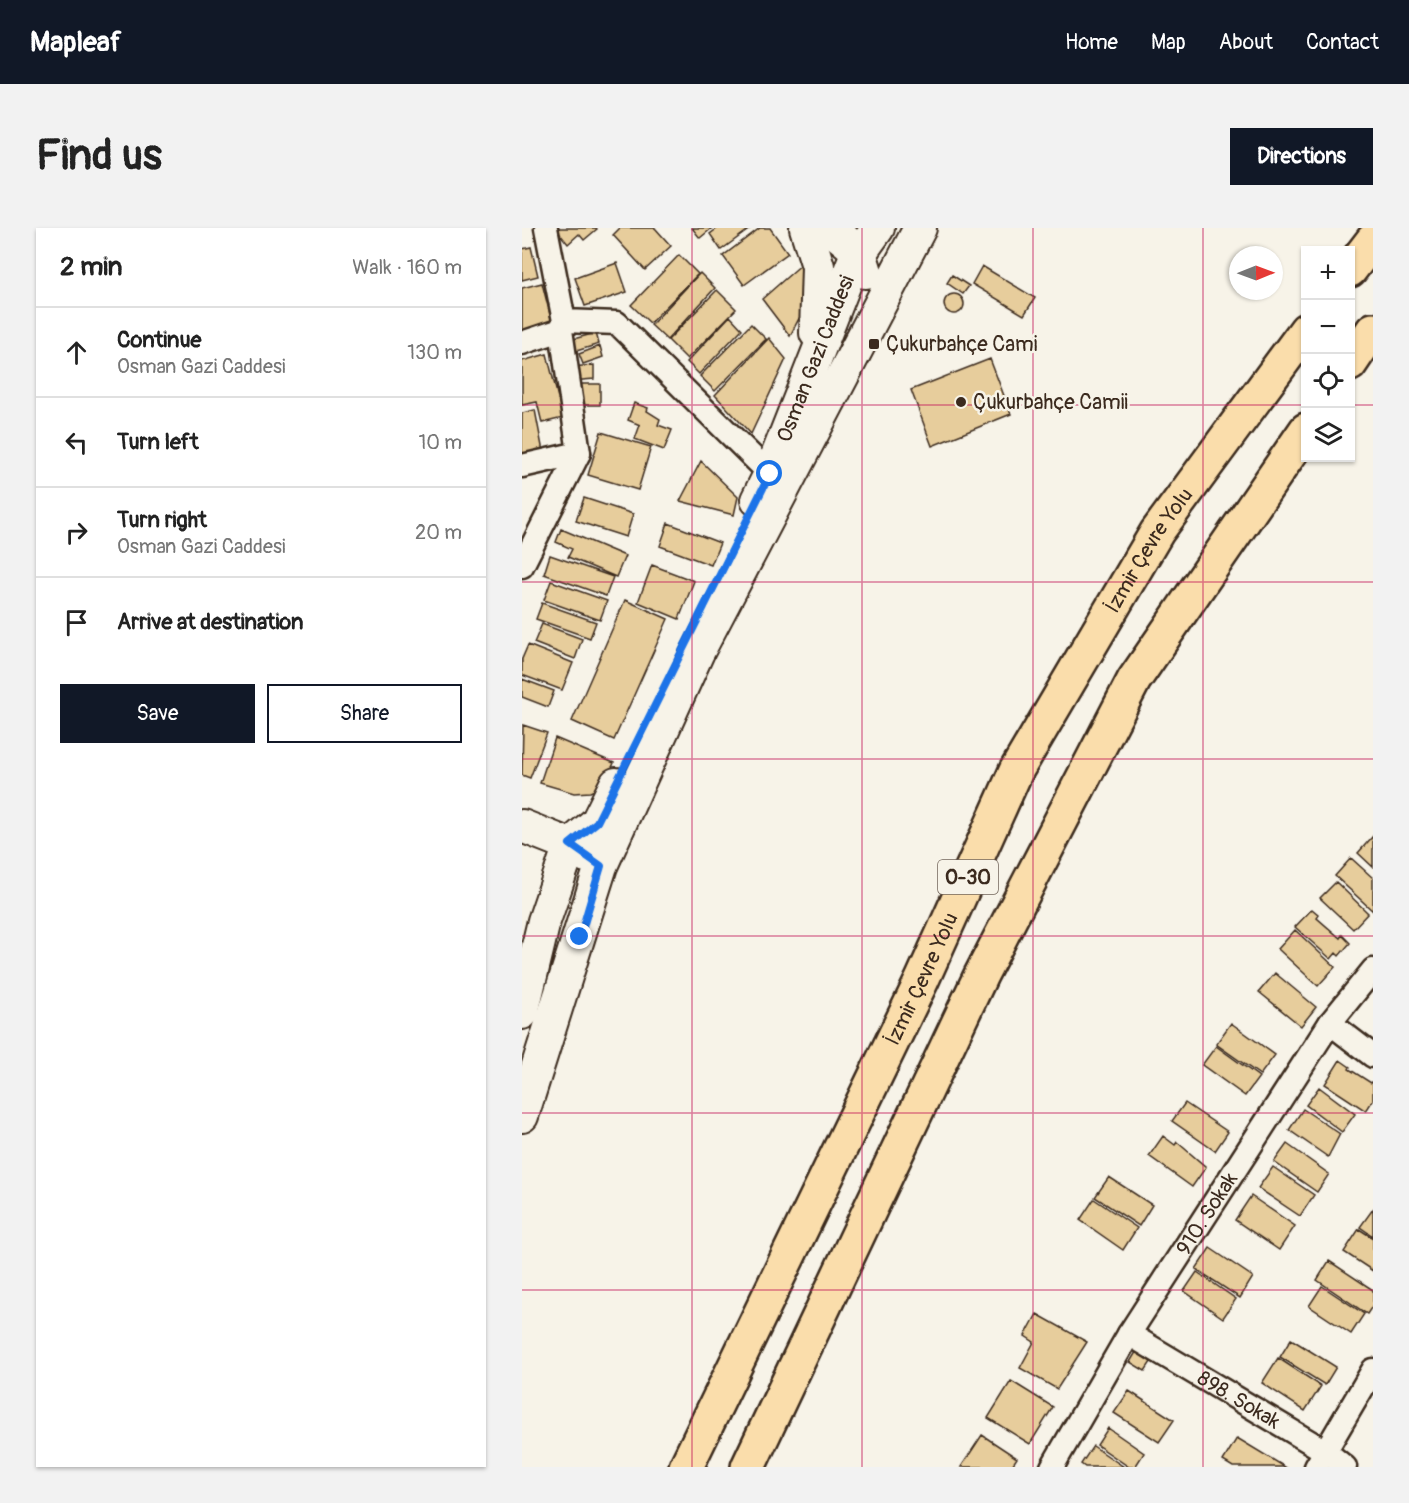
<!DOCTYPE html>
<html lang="en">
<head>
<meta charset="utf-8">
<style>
  :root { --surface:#fff; --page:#f2f2f2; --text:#222; --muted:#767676; --line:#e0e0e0; --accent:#111827 }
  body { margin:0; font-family:Pangolin,sans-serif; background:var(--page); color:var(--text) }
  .controls { position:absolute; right:18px; top:18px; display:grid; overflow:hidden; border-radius:0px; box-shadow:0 2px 4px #0004 }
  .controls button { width:54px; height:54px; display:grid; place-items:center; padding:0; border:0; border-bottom:2px solid var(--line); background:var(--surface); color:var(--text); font:30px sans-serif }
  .compass { position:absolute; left:707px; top:18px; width:54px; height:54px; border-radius:50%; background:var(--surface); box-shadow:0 2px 4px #0004; rotate:89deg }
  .stop { position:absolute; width:18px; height:18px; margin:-14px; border:4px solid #1a73e8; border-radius:50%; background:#fff }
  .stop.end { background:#1a73e8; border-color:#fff; box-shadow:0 2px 6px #0008 }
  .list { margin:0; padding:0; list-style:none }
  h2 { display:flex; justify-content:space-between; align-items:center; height:78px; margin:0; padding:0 24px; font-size:26px }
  h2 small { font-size:20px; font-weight:400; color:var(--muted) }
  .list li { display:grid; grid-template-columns:39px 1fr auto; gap:18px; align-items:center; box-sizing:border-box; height:90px; padding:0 24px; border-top:2px solid var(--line) }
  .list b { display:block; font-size:22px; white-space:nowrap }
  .list p { margin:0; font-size:20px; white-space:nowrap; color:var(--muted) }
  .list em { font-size:20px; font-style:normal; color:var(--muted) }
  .actions { display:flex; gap:12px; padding:18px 24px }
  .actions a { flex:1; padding:14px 0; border:2px solid var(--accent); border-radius:0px; text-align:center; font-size:21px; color:var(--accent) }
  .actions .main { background:var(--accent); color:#fff }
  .icon { flex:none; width:33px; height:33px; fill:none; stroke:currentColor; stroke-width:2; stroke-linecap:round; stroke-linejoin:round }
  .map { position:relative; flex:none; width:851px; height:1239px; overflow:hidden; border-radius:0px }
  header { display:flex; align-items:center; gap:36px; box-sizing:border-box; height:84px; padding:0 30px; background:var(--accent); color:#fff }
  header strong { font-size:28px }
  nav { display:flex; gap:33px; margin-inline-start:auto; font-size:21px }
  .intro { display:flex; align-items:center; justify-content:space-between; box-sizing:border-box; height:144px; padding:0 36px }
  h1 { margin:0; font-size:42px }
  .button { padding:15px 27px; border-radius:0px; background:var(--accent); color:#fff; font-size:21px; font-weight:700 }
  main { display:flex; gap:36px; padding:0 36px }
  aside { flex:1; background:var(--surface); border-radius:0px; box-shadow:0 2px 4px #0004 }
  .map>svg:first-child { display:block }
</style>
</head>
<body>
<header>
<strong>Mapleaf</strong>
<nav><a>Home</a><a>Map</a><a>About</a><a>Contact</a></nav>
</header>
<div class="intro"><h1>Find us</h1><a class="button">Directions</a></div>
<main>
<aside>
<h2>2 min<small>Walk · 160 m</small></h2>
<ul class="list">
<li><svg class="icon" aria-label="ahead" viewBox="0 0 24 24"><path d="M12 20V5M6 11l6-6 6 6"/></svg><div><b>Continue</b><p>Osman Gazi Caddesi</p></div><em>130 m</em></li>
<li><svg class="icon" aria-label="left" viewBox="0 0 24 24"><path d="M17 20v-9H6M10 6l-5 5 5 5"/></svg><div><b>Turn left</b></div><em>10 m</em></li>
<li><svg class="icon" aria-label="right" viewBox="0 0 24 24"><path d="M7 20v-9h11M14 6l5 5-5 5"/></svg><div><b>Turn right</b><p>Osman Gazi Caddesi</p></div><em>20 m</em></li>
<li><svg class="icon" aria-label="arrive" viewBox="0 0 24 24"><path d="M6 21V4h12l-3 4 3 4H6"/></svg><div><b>Arrive at destination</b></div></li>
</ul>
<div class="actions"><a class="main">Save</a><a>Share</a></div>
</aside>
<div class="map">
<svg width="851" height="1239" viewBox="0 0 851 1239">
  <rect width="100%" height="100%" fill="#f7f3e8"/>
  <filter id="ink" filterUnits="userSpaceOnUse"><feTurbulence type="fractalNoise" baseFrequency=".0167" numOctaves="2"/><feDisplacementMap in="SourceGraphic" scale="12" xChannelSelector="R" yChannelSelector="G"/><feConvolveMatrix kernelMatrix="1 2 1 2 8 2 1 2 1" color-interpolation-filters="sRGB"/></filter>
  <g filter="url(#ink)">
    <path fill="#e7cd9c" stroke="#3b2a1e" stroke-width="1.5" d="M33 0H74L75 1 62 12 57 6 46 16Z
      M98 0H133L149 18 123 42 91 7Z
      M170 0H190L178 10Z
      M196 0H229L199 22 188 6Z
      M238 0H248L266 25 222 57 201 28Z
      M9 19 16 48 0 52V21Z
      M157 27 176 46 128 95 109 77Z
      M95 35 105 64 63 78 53 50Z
      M281 35 296 53 268 108 240 71Z
      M460 38 513 70 502 87 450 56Z
      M178 45 193 60 145 112 129 97Z
      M430 47 447 58 441 66 425 55Z
      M20 55 32 102 0 110V60Z
      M195 62 214 81 165 131 146 112Z
      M422 76a10 10 0 1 1 20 0a10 10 0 1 1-20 0Z
      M208 88 220 101 177 146 165 134Z
      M229 96 244 111 193 163 178 148Z
      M74 105 77 116 48 125 44 113Z
      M247 110 264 131 229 206 193 167Z
      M78 118 81 129 61 136 57 126Z
      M25 126 41 190 20 195 15 174 0 177V133Z
      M468 131 489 186 410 218 389 162Z
      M72 137V151L49 153V139Z
      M52 156H78V177H52Z
      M112 175 126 180 125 183 138 191 136 197 150 202 142 222 113 211 118 197 106 192Z
      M13 182 22 229 0 234V185Z
      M79 204 129 219 116 262 66 247Z
      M179 233 216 269 212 287 158 273Z
      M62 270 111 286 104 309 54 293Z
      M146 295 198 315 189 337 138 318Z
      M39 301 103 328 94 349 46 329 50 321 34 314Z
      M28 327 91 349 84 368 22 346Z
      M130 337 172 353 157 391 116 374Z
      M29 353 85 373 78 392 22 372Z
      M103 372 146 391 92 512 50 493Z
      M20 375 74 394 68 410 14 391Z
      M20 396 60 411 53 431 12 415Z
      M6 417 51 435 40 462 0 447V431Z
      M0 451 32 463 26 479 0 469Z
      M1 497 25 505 8 550 0 547Z
      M33 510 92 535 82 558 68 564 52 565 18 555Z
      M851 608V639L836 625Z
      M829 630 851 650V683L813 648Z
      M814 654 846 685 831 701 798 670Z
      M790 681 797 687 795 690 818 710 820 707 828 715 817 728 814 725 809 731 773 699Z
      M773 702 813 739 796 758 756 721Z
      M753 745 794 779 779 798 737 764Z
      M709 795 753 827 738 847 694 816Z
      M694 818 737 849 723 868 680 837Z
      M818 832 828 839 827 841 849 855 851 853V872L844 883 803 856Z
      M797 859 833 886 820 904 784 877Z
      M663 875 706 904 693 923 650 893Z
      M781 881 818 906 806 929 767 902Z
      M641 908 653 917 655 914 684 939 670 959 627 928Z
      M765 916 807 946 795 964 752 934Z
      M751 939 792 967 778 988 736 960Z
      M587 949 630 977 617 998 573 969Z
      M729 968 773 998 757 1022 713 992Z
      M572 971 615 1000 601 1022 558 992Z
      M851 981V1008L838 999Z
      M837 1001 851 1010V1043L822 1024Z
      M688 1020 731 1049 718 1070 674 1041Z
      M807 1033 851 1062V1077L845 1086 795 1052Z
      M675 1044 714 1071 701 1090 662 1063Z
      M800 1058 842 1086 829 1106 787 1078Z
      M515 1086 565 1114 535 1161 498 1140 512 1114 503 1108Z
      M769 1111 814 1139 803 1157 758 1129Z
      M614 1124 629 1134 623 1143 608 1134Z
      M756 1130 799 1158 783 1183 740 1155Z
      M489 1153 531 1179 508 1216 466 1190Z
      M607 1163 652 1192 637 1214 592 1185Z
      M586 1200 622 1225 613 1239H607L575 1217Z
      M460 1207 495 1230 489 1239H439Z
      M715 1210 763 1239H711L701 1233Z
      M571 1218 602 1239H563L559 1236Z"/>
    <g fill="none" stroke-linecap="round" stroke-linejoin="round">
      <defs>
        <g id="minor">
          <path d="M24 0 42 93 95 95 248 246"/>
          <path d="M0 115 39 102"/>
          <path d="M0 238 57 225 39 102 42 93"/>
          <path d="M0 338 57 225"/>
          <path d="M808 795 851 828"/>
          <path id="s1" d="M607 1106 803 1223 823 1239"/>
          <path id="s2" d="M530 1239 607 1106 808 795 851 742"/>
          <path d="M794 1239 851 1142"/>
        </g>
        <g id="secondary">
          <path d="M284 0 296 38 294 105"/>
          <path d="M308 0 338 25 344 44"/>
          <path id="s3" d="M235 272 248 246 331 35 356 0"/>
          <path d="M0 598 48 617 64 628"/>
          <path d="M0 785 22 693 48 617 75 594 94 556"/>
          <path d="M0 888 79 638 176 424 398 0"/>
        </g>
        <g id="motorway">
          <path d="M828 42 851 12"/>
          <path d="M828 136 851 102"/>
          <path id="s4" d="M164 1239 400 752 494 543 635 304 784 102"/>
          <path d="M226 1239 459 747 612 452 784 202"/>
        </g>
      </defs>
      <use href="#minor" stroke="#3b2a1e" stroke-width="27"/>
      <use href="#secondary" stroke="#3b2a1e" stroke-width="36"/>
      <use href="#motorway" stroke="#3b2a1e" stroke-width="38"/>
      <use href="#minor" stroke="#f7f3e8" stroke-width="22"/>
      <use href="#secondary" stroke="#f7f3e8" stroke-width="32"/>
      <use href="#motorway" stroke="#faddab" stroke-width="33"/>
    </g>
  </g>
  <g fill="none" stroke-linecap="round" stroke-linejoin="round" filter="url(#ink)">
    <path stroke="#1a73e8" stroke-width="8" d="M58 709 79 638 48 616 75 594 248 246"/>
  </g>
  <path fill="none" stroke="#c2185b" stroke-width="1.5" stroke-opacity="0.55" d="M170 0V1239M340 0V1239M511 0V1239M681 0V1239M0 177H784M828 177H851M0 354H851M0 531H851M0 708H851M0 885H851M0 1062H851"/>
  <g fill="#3b2a1e" stroke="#f7f3e8" stroke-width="2">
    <rect x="346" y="110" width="12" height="12" rx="3"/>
    <circle cx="439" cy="174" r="6"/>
  </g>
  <g text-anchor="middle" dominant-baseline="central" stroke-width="5" stroke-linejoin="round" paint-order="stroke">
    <rect fill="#f7f3e8" stroke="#73665b" stroke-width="1.5" x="416" y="632" width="60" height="34" rx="4.5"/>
    <g font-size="20" font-weight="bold" fill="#3b2a1e">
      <text x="446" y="649">O-30</text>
    </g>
    <g font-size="21" fill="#3b2a1e" stroke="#f7f3e8" text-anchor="start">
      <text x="364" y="116">Çukurbahçe Cami</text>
      <text x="451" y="174">Çukurbahçe Camii</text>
    </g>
    <g font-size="21" fill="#3b2a1e" stroke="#f7f3e8">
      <text stroke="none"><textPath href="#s3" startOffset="153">Osman Gazi Caddesi</textPath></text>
      <text stroke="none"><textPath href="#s4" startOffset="1028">İzmir Çevre Yolu</textPath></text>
      <text stroke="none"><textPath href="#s4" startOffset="542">İzmir Çevre Yolu</textPath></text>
      <text stroke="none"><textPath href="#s2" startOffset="297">910. Sokak</textPath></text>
      <text stroke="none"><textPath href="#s1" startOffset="128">898. Sokak</textPath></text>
    </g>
  </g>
</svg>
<div class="controls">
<button>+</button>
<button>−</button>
<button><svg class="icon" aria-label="locate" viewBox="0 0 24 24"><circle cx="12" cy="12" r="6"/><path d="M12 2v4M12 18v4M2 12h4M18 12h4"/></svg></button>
<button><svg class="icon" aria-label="layers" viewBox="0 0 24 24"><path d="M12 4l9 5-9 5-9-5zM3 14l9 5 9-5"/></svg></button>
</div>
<svg class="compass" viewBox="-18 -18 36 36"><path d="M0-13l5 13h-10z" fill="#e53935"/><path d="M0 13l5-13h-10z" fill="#767676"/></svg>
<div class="stop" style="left:248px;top:246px"></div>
<div class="stop end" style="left:58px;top:709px"></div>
</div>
</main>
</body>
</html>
